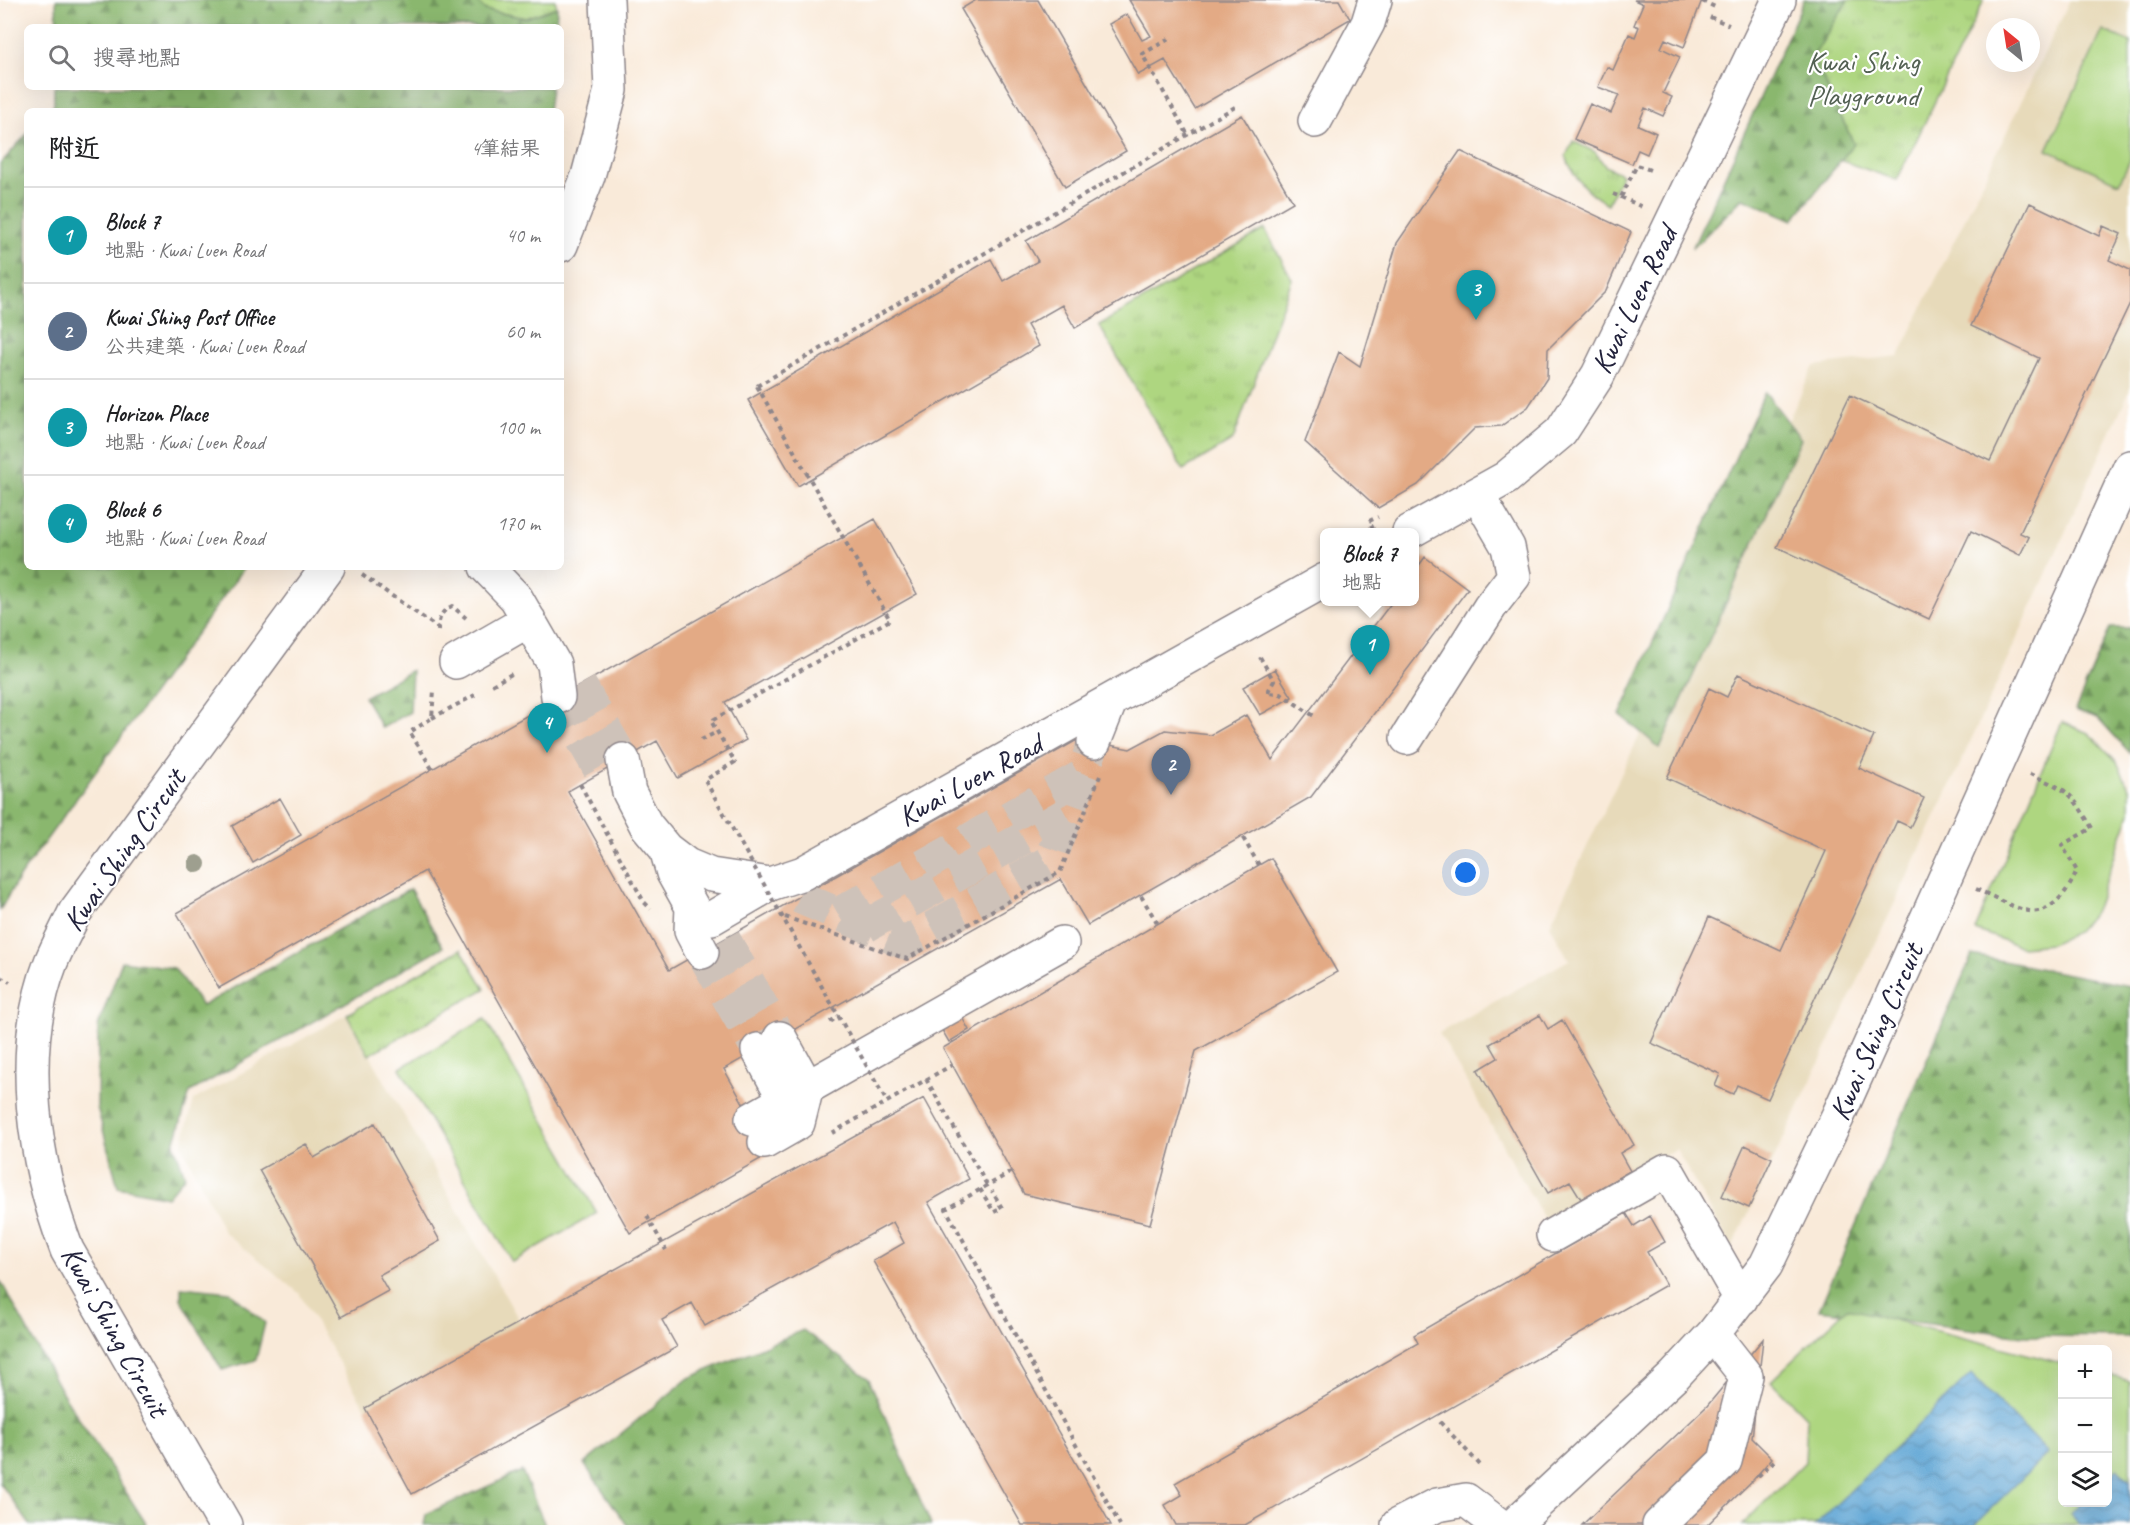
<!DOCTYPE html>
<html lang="zh-TW">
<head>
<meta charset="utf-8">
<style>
  :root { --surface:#fff; --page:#f6f6f6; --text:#202124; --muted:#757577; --line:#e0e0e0; --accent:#7c3aed }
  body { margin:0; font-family:Caveat,"LXGW WenKai TC",sans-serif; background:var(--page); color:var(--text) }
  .controls { position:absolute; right:18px; bottom:18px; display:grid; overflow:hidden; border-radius:9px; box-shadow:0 6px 24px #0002 }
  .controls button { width:54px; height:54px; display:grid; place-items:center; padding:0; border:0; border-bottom:2px solid var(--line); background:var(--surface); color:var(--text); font:30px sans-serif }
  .compass { position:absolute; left:1986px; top:18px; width:54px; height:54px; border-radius:50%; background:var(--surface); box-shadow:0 6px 24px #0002; rotate:330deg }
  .you { position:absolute; left:1466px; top:873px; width:21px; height:21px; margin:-15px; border:4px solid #fff; border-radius:50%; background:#1a73e8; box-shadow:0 0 0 9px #1a73e833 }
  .badge { display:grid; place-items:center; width:39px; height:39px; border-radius:50%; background:var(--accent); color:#fff; font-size:20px; font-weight:700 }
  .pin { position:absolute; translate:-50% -50px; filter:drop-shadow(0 2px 3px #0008) }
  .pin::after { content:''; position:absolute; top:32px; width:21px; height:18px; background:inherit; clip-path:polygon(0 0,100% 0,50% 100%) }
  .popup { position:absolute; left:1320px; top:528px; width:99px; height:78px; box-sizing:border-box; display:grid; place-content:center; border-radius:9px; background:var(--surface); filter:drop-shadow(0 2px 4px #0005); font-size:20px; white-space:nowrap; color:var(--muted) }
  .popup b { font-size:22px; color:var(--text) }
  .popup::after { content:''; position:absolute; left:50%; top:100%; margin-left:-12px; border:12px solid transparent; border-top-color:var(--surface) }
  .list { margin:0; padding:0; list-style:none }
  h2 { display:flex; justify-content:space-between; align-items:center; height:78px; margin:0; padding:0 24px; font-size:26px }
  h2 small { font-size:20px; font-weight:400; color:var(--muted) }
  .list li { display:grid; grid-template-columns:39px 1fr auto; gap:18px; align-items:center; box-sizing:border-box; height:96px; padding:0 24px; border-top:2px solid var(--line) }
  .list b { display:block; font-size:22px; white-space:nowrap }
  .list p { margin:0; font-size:20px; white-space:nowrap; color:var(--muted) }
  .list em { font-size:20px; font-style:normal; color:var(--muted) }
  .icon { flex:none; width:33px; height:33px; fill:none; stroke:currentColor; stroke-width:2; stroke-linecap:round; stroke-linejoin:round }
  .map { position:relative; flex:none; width:2130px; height:1525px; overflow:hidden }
  .search { position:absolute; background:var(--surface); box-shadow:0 6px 24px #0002; left:24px; top:24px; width:540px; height:66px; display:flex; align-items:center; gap:15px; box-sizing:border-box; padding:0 21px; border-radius:9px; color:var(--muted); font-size:22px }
  .panel { position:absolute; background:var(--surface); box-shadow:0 6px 24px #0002; left:24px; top:108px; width:540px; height:462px; border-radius:9px }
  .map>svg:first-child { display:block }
</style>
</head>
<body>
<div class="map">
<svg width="2130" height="1525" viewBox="0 0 2130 1525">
  <defs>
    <pattern id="grass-tufts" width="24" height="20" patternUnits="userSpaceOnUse" patternTransform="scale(1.5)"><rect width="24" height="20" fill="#aed680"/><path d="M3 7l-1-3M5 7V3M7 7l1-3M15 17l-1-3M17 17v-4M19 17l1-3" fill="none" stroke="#95b770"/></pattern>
    <pattern id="forest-firs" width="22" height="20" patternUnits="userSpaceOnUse" patternTransform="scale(1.5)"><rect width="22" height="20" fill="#8ab76e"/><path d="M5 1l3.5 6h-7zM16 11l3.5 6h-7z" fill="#70945c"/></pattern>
    <pattern id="water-waves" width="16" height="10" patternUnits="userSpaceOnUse" patternTransform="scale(1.5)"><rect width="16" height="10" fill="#5ea5d4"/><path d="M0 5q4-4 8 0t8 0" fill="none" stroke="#4d86ad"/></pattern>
  </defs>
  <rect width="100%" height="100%" fill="#fff"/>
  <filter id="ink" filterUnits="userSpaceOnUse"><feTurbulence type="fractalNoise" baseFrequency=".0167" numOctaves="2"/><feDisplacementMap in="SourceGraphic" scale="12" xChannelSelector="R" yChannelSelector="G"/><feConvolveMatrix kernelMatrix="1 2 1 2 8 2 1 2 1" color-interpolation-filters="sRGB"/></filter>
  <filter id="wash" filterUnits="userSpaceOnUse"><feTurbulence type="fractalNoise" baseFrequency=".008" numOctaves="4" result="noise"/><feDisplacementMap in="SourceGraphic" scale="24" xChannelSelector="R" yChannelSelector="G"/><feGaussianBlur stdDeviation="1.35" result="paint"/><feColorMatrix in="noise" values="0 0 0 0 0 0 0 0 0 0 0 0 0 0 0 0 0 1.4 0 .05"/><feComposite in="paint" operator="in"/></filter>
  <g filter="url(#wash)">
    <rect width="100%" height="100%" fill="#f9ead9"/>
    <path fill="#e7daba" d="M2070 0H2122L2130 4V389L1956 773 1732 1248 1676 1149 1546 1222 1439 1033 1569 960 1550 925 1814 366 1899 356Z
      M347 1014 520 1322 365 1408 299 1293 224 1232 182 1145 194 1100Z"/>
    <path fill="url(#grass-tufts)" stroke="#687c5e" stroke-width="1.5" d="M476 0H555L557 7 526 18 485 10Z
      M1819 0H1984L1897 180 1755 131Z
      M1573 141 1595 152 1605 166 1622 174 1608 204C1588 194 1573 177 1566 156Z
      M1265 229 1292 279 1233 440 1183 470 1099 325Z
      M461 949 485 989 369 1055 347 1014Z"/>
    <path fill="url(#forest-firs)" stroke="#566c54" stroke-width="1.5" d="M56 0H476L485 10 526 18 557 7 556 27H57Z
      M1804 0H1848L1813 57 1854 144 1793 220 1743 198 1692 249Z
      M54 87H551L548 111H48L54 105Z
      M27 134V567H245L20 876 0 910V164Z
      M1765 392 1801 439 1660 748 1620 715Z
      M2110 628H2130V753L2098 718 2075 710Z
      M412 670 410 712 382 728 364 697Z
      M410 889 443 947 190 1092 174 1144 185 1176 167 1197 118 1187 97 1107 98 1026 122 961 174 968 202 1006Z
      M1972 955 2130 986V1337L2024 1336 1819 1310Z
      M0 1280 60 1389 147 1525H30L0 1483Z
      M181 1287 230 1292 265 1323 256 1360 222 1370 181 1299Z
      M803 1330 869 1379 931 1525H627L584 1464 689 1378Z
      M522 1471 545 1525H424L426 1514Z"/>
    <path fill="#aed680" stroke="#687c5e" stroke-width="1.5" d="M2103 30 2130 42V160L2119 183 2047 150Z
      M2062 722 2088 733 2100 744 2117 762 2130 790V813L2095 911 2076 932 2051 944 2022 947 1975 930Z
      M485 1019 597 1213 512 1262 400 1068Z
      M1847 1308 2062 1363V1502H2108V1375L2130 1381V1525H1742L1805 1462 1807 1418 1771 1381Z"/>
    <path fill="url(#water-waves)" stroke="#406488" stroke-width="1.5" d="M1971 1374 2048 1453 1974 1525H1815Z
      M2117 1468 2130 1481V1525H2081L2070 1514 2082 1503 2108 1502V1478Z"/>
    <g id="blocks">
      <path fill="#e3aa85" d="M976 0H1038L1126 151 1065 187 961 9Z
        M1129 0H1339L1350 19 1195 109 1165 60 1138 75 1109 24 1127 14 1142 40 1151 36Z
        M1634 0H1702L1684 47 1665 39 1661 48 1680 57 1663 93 1672 97 1663 116 1645 108 1638 125 1656 133 1647 154 1638 150 1632 164 1574 139 1590 104 1611 113 1619 95 1598 87 1607 67 1613 70 1629 34 1635 37 1639 27 1634 25 1643 4Z
        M1242 115 1293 202 1075 328 1062 305 1027 325 1039 346 798 486 748 400 991 259 1003 281 1038 261 1026 241Z
        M1460 151 1631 232 1606 291 1548 349 1547 378 1528 407 1501 426 1475 428 1418 485 1378 508 1305 442 1339 352 1360 366 1397 243Z
        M2030 203 2099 236 2103 226 2121 234 2109 260 2130 270V303L2020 533 2029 537 2020 555 1971 531 1929 619 1777 547 1850 395 1990 461 2039 358 1971 326Z
        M875 519 917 594 725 702 746 740 678 778 657 741 568 791 669 970 1079 739 1130 749 1165 730 1211 735 1246 715 1272 760 1392 602H1415V571L1425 557 1468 589 1311 797 1088 925 1061 879 724 1069 771 1153 630 1233 425 871 219 988 177 913Z
        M1275 669 1292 697 1260 715 1243 687Z
        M1738 674 1874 736 1859 768 1924 798 1910 827 1897 821 1768 1099 1737 1085 1733 1094 1715 1086 1720 1074 1651 1043 1709 917 1781 950 1826 851 1667 778 1709 688 1727 697Z
        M280 798 301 835 253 863 232 826Z
        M1271 858 1337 972 1196 1051 1150 1224 1024 1194 943 1048Z
        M959 1012 969 1030 949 1042 938 1023Z
        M1540 1015 1548 1029 1562 1020 1634 1145 1620 1153 1630 1171 1581 1199 1570 1181 1548 1193 1478 1070 1498 1058 1490 1044Z
        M924 1098 969 1179 928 1202 1111 1525H1022L873 1261 904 1243 893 1222 705 1326 692 1303 662 1320 677 1347 412 1494 365 1408Z
        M375 1123 440 1241 379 1275 388 1291 341 1317 259 1170 306 1144 314 1158Z
        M1745 1145 1772 1158 1749 1208 1722 1196Z
        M1626 1213 1634 1226 1650 1216 1665 1242 1647 1252 1666 1285 1245 1525H1176L1165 1505 1182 1495 1175 1483 1418 1343 1414 1335Z
        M1763 1339 1752 1438 1772 1458 1754 1479 1707 1525H1582L1707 1406Z"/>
    </g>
  </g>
  <g filter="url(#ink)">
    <use href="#blocks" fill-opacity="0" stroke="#8e868a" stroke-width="1.5"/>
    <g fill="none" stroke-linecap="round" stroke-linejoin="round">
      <path stroke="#cec2b9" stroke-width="33" stroke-dasharray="33 16" stroke-linecap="butt" d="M580 685 623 760
        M558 697 601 772
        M799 897 905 943 1050 861 1094 742
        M838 914 1082 776
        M866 926 1068 813
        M724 939 780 1038
        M702 952 758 1050"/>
      <defs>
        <path id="minor" d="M1315 121 1368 23 1375 0
          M561 245 588 176 611 90 607 0
          M1409 532 1506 478 1561 432 1598 375 1779 0
          M486 567 516 598 554 664 558 697
          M456 662 529 620
          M1407 738 1490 607 1514 576 1508 547 1477 494
          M1094 742 1110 702
          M623 760 629 792 646 825 666 849 687 865 711 875 770 884 803 873 1325 580
          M666 849 673 873 692 907 691 931 702 952
          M712 918 770 884
          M758 1050 785 1100
          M752 1119 1062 943
          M765 1142 798 1123 807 1087 780 1038
          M1553 1235 1667 1170 1741 1299
          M225 1525 67 1250C34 1163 16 1052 51 962 58 945 67 929 75 912L328 567
          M1398 1525 1437 1505 1466 1500 1499 1525
          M1514 1525 1674 1376 1713 1334 1766 1265 1838 1116 2130 467
          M1659 1525 1725 1461 1746 1376 1713 1334"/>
      </defs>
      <use href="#minor" stroke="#8e868a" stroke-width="36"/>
      <path stroke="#8e868a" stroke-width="4" stroke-dasharray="4.5 4.5" stroke-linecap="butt" d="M1702 1 1715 7
        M1710 17 1729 25
        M1169 39 1142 54 1188 135
        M1613 194 1621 197 1637 165 1650 170
        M1621 197 1642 207
        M757 386 1235 107
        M1373 529 1369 521 1378 517
        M362 575 438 628
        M438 631C439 618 440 612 452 606L466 618
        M1260 657 1274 681 1267 693 1281 694 1314 716
        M492 685 515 672
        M432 718 475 695
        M701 740 717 732
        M432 769 410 732 432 718 434 690
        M580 784 644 902 651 909
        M1243 838 1259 865
        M1976 889C1993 896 2012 908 2029 911 2052 915 2070 888 2077 871L2062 845 2092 828C2068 788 2071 793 2030 774
        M1141 896 1158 924
        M785 917 907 959 1060 872 1100 776
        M0 977 10 982
        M830 1022 839 1016
        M926 1079 987 1185
        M832 1133 952 1065
        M1011 1172 946 1209 1120 1525
        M980 1189 994 1212 1002 1208 992 1191
        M647 1216 666 1250
        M1440 1422 1482 1467
        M1758 1476 1774 1461"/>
      <use href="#minor" stroke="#fff" stroke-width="33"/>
      <path stroke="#8e868a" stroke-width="4" stroke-dasharray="4.5 4.5" stroke-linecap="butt" d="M757 386 890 620 711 721 735 762 705 780 887 1102"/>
    </g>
    <circle fill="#9e9f8f" cx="197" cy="864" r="9"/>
  </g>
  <g text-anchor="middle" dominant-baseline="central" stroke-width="4.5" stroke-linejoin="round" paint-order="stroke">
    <g font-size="30" fill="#536153" stroke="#fff">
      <text x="1863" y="61">Kwai Shing<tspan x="1863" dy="34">Playground</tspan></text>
    </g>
    <g font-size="30" fill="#22223b" stroke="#fff">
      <text transform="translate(1634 300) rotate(-64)">Kwai Luen Road</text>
      <text transform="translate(970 780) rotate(-29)">Kwai Luen Road</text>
      <text transform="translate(124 850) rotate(-55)">Kwai Shing Circuit</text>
      <text transform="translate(1876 1032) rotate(-66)">Kwai Shing Circuit</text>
      <text transform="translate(115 1331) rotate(61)">Kwai Shing Circuit</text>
    </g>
  </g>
</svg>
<div class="controls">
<button>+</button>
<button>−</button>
<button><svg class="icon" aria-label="layers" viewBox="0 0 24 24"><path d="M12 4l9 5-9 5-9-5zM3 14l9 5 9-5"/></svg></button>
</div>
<svg class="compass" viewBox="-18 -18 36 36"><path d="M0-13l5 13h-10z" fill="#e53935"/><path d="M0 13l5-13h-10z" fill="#757577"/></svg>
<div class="you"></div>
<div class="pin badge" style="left:1370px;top:675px;background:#0f9aa8">1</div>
<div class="popup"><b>Block 7</b>地點</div>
<div class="pin badge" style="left:1171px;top:795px;background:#5c6f8a">2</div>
<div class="pin badge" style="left:1476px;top:320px;background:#0f9aa8">3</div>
<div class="pin badge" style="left:547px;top:753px;background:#0f9aa8">4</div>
<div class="search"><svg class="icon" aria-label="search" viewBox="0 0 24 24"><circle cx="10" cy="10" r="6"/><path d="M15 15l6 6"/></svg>搜尋地點</div>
<section class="panel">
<h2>附近<small>4筆結果</small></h2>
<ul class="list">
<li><span class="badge" style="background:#0f9aa8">1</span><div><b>Block 7</b><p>地點 · Kwai Luen Road</p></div><em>40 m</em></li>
<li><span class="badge" style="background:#5c6f8a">2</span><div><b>Kwai Shing Post Office</b><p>公共建築 · Kwai Luen Road</p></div><em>60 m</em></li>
<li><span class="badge" style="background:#0f9aa8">3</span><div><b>Horizon Place</b><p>地點 · Kwai Luen Road</p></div><em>100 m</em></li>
<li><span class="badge" style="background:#0f9aa8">4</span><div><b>Block 6</b><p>地點 · Kwai Luen Road</p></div><em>170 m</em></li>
</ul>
</section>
</div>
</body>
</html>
